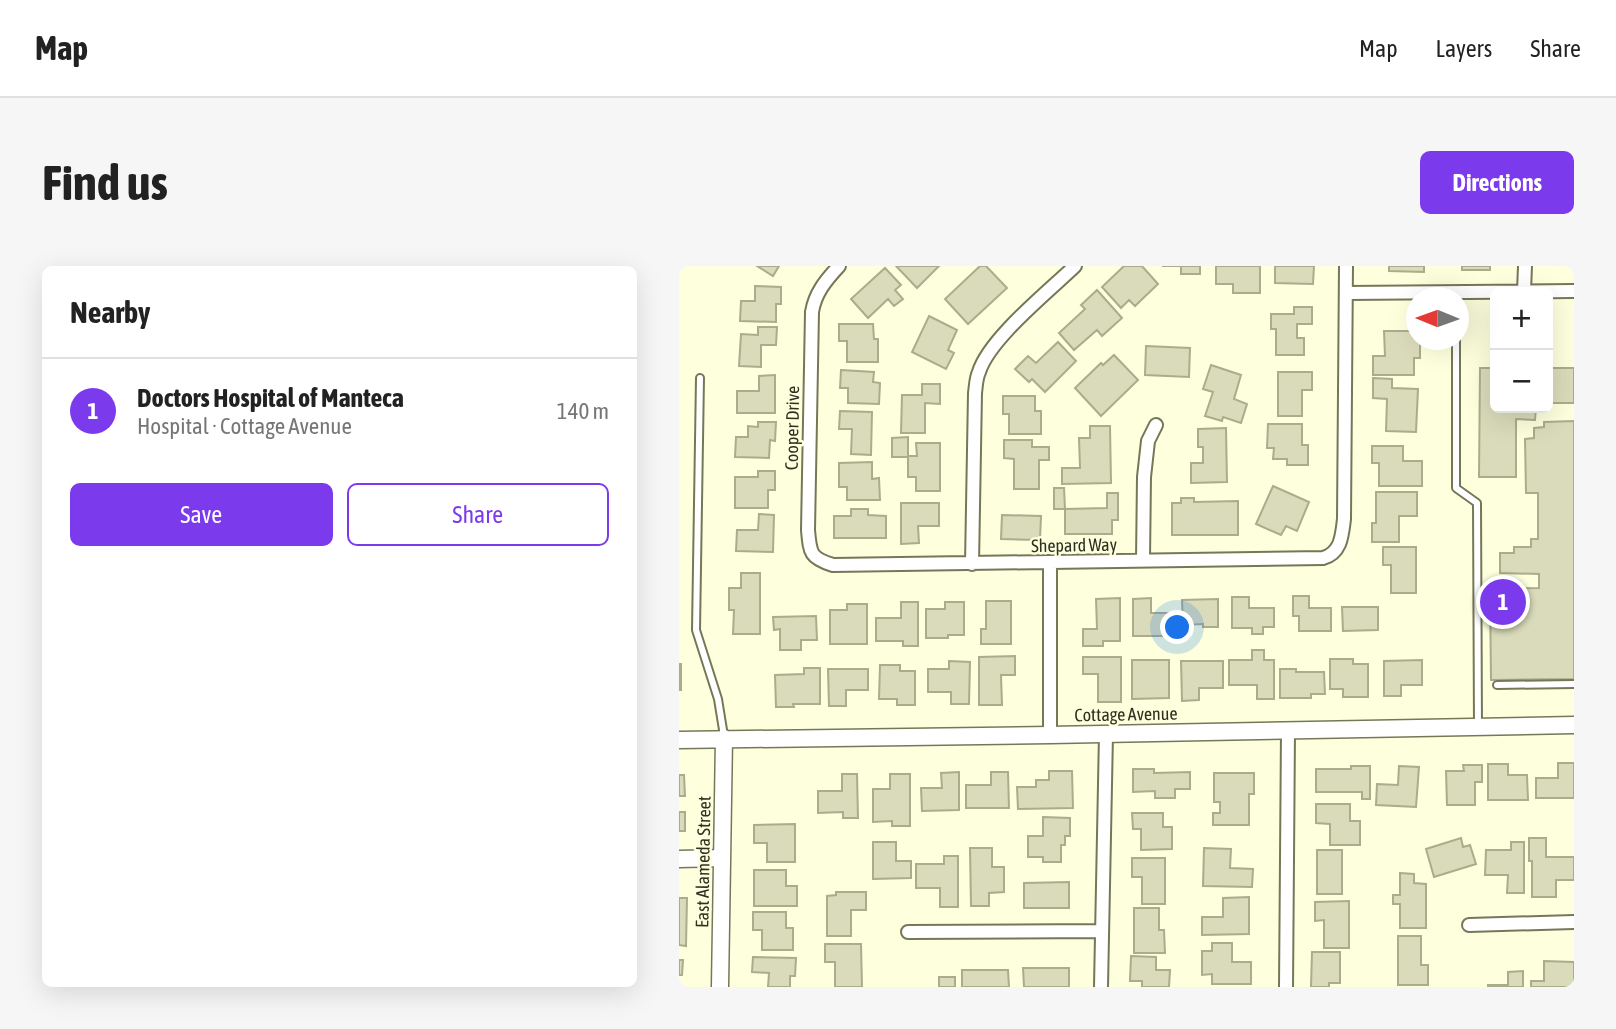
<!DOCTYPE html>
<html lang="en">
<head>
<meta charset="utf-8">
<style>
  :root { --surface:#fff; --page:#f6f6f6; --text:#222; --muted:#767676; --line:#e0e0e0; --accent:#7c3aed }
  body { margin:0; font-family:"Asap Condensed",sans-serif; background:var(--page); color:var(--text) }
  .controls { position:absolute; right:21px; top:21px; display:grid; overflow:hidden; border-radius:10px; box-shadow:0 7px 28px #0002 }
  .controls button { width:63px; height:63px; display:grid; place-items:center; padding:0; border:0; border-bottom:2px solid var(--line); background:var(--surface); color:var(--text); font:35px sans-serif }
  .compass { position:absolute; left:727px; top:21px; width:63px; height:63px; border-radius:50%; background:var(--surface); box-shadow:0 7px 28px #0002; rotate:271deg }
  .you { position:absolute; left:499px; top:362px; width:24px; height:24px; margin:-18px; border:5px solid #fff; border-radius:50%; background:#1a73e8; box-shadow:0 0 0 10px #1a73e833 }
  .badge { display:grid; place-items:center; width:46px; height:46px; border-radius:50%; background:var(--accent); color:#fff; font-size:23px; font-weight:700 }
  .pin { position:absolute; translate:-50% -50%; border:4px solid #fff; box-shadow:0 2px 7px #0006 }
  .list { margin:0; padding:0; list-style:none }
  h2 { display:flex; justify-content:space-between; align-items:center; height:91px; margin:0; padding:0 28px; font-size:30px }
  h2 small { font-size:23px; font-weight:400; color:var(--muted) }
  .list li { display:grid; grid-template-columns:46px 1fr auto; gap:21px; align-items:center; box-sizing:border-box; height:105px; padding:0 28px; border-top:2px solid var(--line) }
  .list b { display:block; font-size:26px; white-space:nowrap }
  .list p { margin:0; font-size:23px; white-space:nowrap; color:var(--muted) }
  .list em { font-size:23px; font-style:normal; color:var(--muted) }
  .actions { display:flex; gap:14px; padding:21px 28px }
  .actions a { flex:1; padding:16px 0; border:2px solid var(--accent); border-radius:10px; text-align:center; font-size:24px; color:var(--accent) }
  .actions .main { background:var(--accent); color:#fff }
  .map { position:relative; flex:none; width:895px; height:721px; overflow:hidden; border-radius:10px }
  header { display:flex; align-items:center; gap:42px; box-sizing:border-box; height:98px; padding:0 35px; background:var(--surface); border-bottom:2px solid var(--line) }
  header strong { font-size:33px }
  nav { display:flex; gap:38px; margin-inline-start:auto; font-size:24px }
  .intro { display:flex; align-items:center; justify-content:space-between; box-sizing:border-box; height:168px; padding:0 42px }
  h1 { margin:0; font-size:49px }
  .button { padding:18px 32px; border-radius:10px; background:var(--accent); color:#fff; font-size:24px; font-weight:700 }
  main { display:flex; gap:42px; padding:0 42px }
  aside { flex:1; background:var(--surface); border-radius:10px; box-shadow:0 7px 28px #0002 }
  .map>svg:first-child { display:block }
</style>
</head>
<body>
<header>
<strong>Map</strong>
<nav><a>Map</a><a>Layers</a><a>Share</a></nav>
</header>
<div class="intro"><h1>Find us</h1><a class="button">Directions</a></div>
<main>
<aside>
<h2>Nearby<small></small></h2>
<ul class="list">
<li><span class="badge">1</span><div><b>Doctors Hospital of Manteca</b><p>Hospital · Cottage Avenue</p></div><em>140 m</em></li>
</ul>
<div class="actions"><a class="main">Save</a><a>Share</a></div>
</aside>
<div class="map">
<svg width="895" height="721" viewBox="0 0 895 721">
  <rect width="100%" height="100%" fill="#fdffdd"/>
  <path fill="#dadbba" stroke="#abac8c" stroke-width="2" d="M78 0H100L94 10Z
    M217 0H260L238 22Z
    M301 0H307L328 22 289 58 266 33Z
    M445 0H463L479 18 456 40 450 34 442 42 423 21Z
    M483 0H521V8H502V0Z
    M537 0H581V27H554V18H537Z
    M596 0H635L634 18 596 17Z
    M710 0H745V6L710 5Z
    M783 0H811V4H783Z
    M206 2 222 19 216 24 224 33 215 40 209 33 189 52 172 33Z
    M76 20 102 21V38H97V56L61 55 62 35H76Z
    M418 24 443 52 423 70 418 64 395 84 380 67 406 43 402 39Z
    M615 41H633V58H618V72H625V89H597V63H592V48H615Z
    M250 50 278 64 269 84 275 87 267 103 233 86Z
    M160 58H194L195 73H199V96H168V75H160Z
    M79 61H98L97 79H82V101L60 100 62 68 79 69Z
    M705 65H738V74H741V92H735V109H694V90H706Z
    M379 76 397 95 366 126 353 113 350 116 336 103 349 90 357 97Z
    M467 80 511 82 510 111 466 109Z
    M816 86V142H857L856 154 837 153V211H800L801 102H816Z
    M435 89 459 114 422 150 396 122 422 97 424 99Z
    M532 99 562 109 555 133 568 138 562 157 544 151 543 155 526 150 534 126 524 123Z
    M869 102H895V137H869Z
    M162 104 195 106 194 116 201 117 200 138 169 137V122H161Z
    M599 106H633V124H623V150H599Z
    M96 109V147H58V125H80V110Z
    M694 112 713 113V122L739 123 737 166 707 165 708 133 694 132Z
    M243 118H261V138L246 137V167H222L223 129H243Z
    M324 130H356V145H362V168H330V148H324Z
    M161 145 193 146 192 189 172 188 173 163H160Z
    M895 155V413L812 414 811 323 860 322V308L821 307V287H835V281H852V273H859V227H847L846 173 855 172V162L865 161V156Z
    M79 156H97L96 175 91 174 90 192 56 191 57 171H69V160L79 161Z
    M589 158H623V179H629V199H608V193H594L595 182H588Z
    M411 160H431L432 217 383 218V202H401L400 172H411Z
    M547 162 548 216 512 217V197H524V181H519V163Z
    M229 171V191H213V172Z
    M325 174H353V181H370V194H360V223H335V193L325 192Z
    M237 177H261V225H237V211H229V190H238Z
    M693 180H724V195H743V220H700V197H693Z
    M193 196V213L200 212 201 234H168V221H160V197Z
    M79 205H96V224H89V242H56V211H79Z
    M594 220 630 236 618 265 607 260 602 269 577 258Z
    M375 222H385L386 243H375Z
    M697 226H738V250H720V276H693V257H697Z
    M428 227H439V254H433V268H386V243L428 242Z
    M502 232H515V236L559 235V269H493V237H502Z
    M222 237H260V260H239L240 277 222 278Z
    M172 243H189V249L207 250V272H155V250H172Z
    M80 248 95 249 94 286 57 285 58 264H79Z
    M323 249 362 250 361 274 322 273Z
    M704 281H737V327H712V299H704Z
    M62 307H81V368H54L55 344H50V322H62Z
    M614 330H630V342H652V365H620V350H614Z
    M553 331H570V342H595V361H584V368H573V362H553Z
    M441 332V375H424V380H404V363H418L417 333Z
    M472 332V347H494V370H454V333Z
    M539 333V361H524V358L504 359 503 334Z
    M307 335H332V378H302V363H307Z
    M222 336H239V380H224V375H197V352H222Z
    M266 336H285V369H269V372H247V343H266Z
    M168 338H188V378H151V344H168Z
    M663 341H699V364L664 365Z
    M137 350 138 374H122V384H101V363L95 364 94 351Z
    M573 384H585V394H595V433H578V419H550V394H573Z
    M336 390V409H322L323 439H300V391Z
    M404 391H442V436H419V408H404Z
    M651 393H674V398H689V431H664V423H651Z
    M453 394H490V432L453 433Z
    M743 394V419H722V430H705V395Z
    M270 395 291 396 290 438H272V426H249V403H270Z
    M502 395H544V422H520V434L503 435Z
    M0 398H2V424H0Z
    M201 399H221V405H236V439H218V433H200Z
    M125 402H141V438H114L115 441H97L96 409 125 408Z
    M149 403H189V424H167V440H150Z
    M601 403H617V406H645L646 428H632V432H601Z
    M879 497H895V532H857V512H879Z
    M809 498H829V509H848L849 534H809Z
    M784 499H803V516H796V539H768L767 505H785Z
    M672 500H691V533H683V526H637V503H672Z
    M720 500 740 501 737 541 697 539 698 518 719 519Z
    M454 503H475V507L511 506V523H496V532H476V525L454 526Z
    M370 505H393L394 542 339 543 338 521H357V514H370Z
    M280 506V544L243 545 242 522H263L262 507Z
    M312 506H329L330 542H287V519H312Z
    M535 507H575V528H570V559H534V547H541V536H535Z
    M163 508H178L179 552H164V546L139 547V525H163Z
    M211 508H231V560H213V555L194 556V523H211Z
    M0 509H5L6 530H0Z
    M637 538H671V555H681V579H651V558L637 557Z
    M0 546H6V565H0Z
    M453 547H484V561H493V583L462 584V563H454Z
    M364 551 391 552V570H386V579H382V596H364V591H349V570H364Z
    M116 558V596H88V577H75V559Z
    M782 572 784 581 791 579 797 598 755 611 747 583Z
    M850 572H867V591H895V614H877V631H853V595H850Z
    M194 576H217V595H232V612L194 613Z
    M832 576H845V627H828L829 609H806L807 584H832Z
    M291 582H313V601H325V626L310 627V640H292Z
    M525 582 552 583 551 602 574 603 573 621 524 620Z
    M638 584H663V628H638Z
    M265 590H279V641H261V622H237V598H265Z
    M453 592H486V638H463V611H453Z
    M75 604H107V620H118V640H75Z
    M721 607 735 608V617L747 618V662H721V638H714V629H721Z
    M390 616V642H345V617Z
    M157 626H187V644H172V670H148V630L157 629Z
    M570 631V668L523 669V651H544V632Z
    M0 632H8L7 680 0 679Z
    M670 635V682H645V654L636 655V636Z
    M455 642H480V664H485L486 687H455Z
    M74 646H107V662H114V684H83V664H74Z
    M719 670H742V699H749V719H719Z
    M533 677H553V696H572V718H533V708L523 709V685H533Z
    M146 678H182L183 721H156V696H146Z
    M633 686H661V717H650V721H632Z
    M452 690 477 691V704H491L490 721H463V715H451Z
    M74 691 117 692 116 710H111V721H89L90 707 73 706Z
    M0 694H4L3 709H0Z
    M865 695 895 696V721H852V715H865Z
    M344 702H390V721H345Z
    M283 704H329L330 721H283Z
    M844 705V721H809V719H829V706Z
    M260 711H276V721H260Z"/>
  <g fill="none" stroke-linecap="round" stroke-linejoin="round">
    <defs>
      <path id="service" d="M777 74V222L798 237 799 460
        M21 112 17 364 39 433 45 470
        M818 419 895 418"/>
      <path id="minor" d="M160 0C147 14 136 27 133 46L129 264C131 287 131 292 154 299 317 297 480 294 644 292 662 287 663 270 665 253L667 0
        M845 25 846 0
        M668 27 895 25
        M464 294 465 211 469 175 477 159
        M371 297V469
        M293 298 296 127C297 120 297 112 300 106 310 73 370 25 396 0
        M790 659 895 656
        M229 666 423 665
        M422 721 427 468
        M607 721 609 464"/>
      <path id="tertiary" d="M0 474 371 469 895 459
        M0 593 43 592
        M41 721 45 472"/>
    </defs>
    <use href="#service" stroke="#767759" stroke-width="10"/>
    <use href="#minor" stroke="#767759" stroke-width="16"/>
    <use href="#tertiary" stroke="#767759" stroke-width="19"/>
    <use href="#service" stroke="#fff" stroke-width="6"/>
    <use href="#minor" stroke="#fff" stroke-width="12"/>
    <use href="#tertiary" stroke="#fff" stroke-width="16"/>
  </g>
  <g text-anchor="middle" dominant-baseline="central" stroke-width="5" stroke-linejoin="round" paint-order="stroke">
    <g font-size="18" fill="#2f2f22" stroke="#fdffdd">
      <text transform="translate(113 162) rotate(-89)">Cooper Drive</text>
      <text transform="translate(395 279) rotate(-1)">Shepard Way</text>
      <text transform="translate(447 448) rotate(-1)">Cottage Avenue</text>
      <text transform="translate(24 596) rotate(-89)">East Alameda Street</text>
    </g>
  </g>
</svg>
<div class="controls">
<button>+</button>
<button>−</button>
</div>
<svg class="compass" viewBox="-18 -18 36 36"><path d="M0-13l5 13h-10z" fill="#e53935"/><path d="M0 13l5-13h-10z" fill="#767676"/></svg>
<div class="you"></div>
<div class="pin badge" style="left:824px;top:336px">1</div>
</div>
</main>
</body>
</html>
